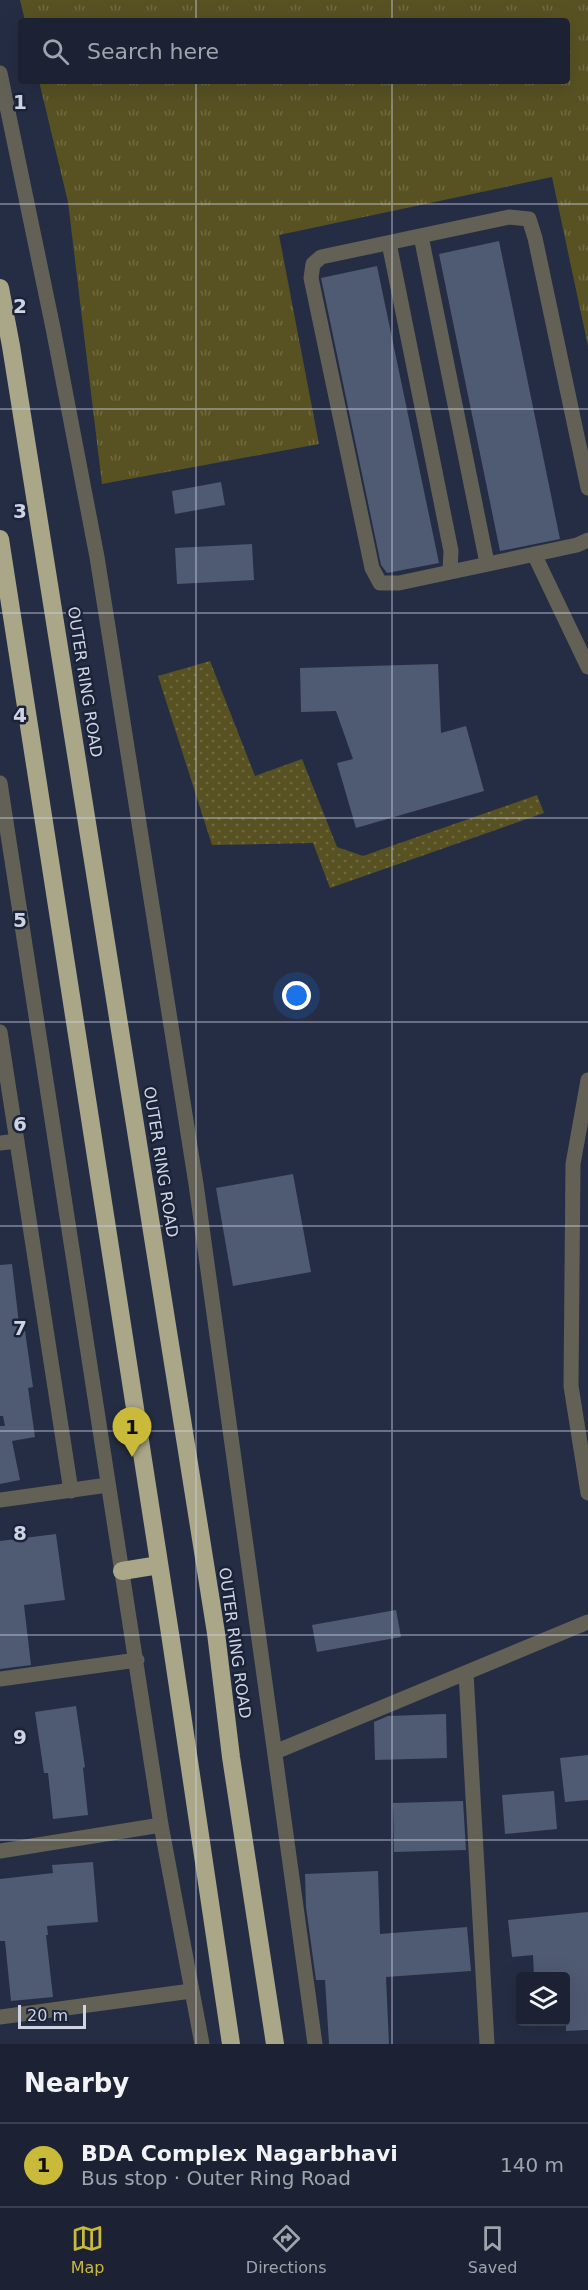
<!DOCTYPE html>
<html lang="en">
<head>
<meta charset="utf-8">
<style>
  :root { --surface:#1c2233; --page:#252a3b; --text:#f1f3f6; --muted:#a0a4ac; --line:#3a3f4e; --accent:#caba39 }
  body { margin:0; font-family:"DejaVu Sans",sans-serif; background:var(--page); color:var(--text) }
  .controls { position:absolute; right:18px; bottom:18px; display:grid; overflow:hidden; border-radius:6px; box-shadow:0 6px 24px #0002 }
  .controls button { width:54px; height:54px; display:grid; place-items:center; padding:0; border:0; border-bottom:2px solid var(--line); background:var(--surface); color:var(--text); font:30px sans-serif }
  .scale { position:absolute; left:18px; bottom:15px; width:68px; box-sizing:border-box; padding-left:6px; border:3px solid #ced4e3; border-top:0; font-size:16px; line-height:21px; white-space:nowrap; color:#ced4e3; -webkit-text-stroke:4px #1b2339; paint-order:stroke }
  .you { position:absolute; left:297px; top:996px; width:21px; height:21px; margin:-15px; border:4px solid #fff; border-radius:50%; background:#1a73e8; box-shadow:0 0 0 9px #1a73e833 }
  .badge { display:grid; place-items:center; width:39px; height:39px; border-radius:50%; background:var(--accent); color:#111; font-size:20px; font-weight:700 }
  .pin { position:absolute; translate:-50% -50px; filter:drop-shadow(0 2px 3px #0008) }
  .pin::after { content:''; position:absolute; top:32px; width:21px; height:18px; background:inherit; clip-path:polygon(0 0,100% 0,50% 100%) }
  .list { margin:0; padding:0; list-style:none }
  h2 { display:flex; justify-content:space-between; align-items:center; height:78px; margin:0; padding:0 24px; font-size:26px }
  h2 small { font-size:20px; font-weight:400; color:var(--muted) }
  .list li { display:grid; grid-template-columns:39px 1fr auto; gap:18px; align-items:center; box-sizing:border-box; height:84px; padding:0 24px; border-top:2px solid var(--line) }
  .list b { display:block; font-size:22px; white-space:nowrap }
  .list p { margin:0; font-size:20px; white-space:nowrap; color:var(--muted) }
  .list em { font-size:20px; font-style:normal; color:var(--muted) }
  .icon { flex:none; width:33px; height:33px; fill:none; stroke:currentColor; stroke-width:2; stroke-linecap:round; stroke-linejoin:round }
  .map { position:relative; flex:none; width:588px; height:2044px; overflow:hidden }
  .search { position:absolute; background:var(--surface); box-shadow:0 6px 24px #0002; left:18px; right:18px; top:18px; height:66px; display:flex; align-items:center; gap:15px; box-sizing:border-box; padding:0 21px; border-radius:6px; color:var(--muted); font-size:22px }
  .sheet { height:162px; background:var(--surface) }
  nav { display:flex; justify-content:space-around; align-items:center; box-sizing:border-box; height:84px; border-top:2px solid var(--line); background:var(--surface); font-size:16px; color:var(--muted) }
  nav a { display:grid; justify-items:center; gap:3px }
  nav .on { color:var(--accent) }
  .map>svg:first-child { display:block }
</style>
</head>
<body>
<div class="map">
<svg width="588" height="2044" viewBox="0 0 588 2044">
  <defs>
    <pattern id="grass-tufts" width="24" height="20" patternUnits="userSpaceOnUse" patternTransform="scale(1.5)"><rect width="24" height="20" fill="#585223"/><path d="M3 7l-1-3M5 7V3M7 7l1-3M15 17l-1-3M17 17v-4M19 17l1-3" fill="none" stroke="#6f6a43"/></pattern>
    <pattern id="garden-dots" width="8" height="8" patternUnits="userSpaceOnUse" patternTransform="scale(1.5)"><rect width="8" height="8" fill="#585223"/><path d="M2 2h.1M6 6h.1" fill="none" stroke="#6f6a43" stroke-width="1.8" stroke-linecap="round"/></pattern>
  </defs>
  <rect width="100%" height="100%" fill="#252d44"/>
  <path fill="url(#grass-tufts)" d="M20 0H588V346L552 177 279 235 319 444 102 484 68 202 39 81H567V21H25Z"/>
  <path fill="url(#garden-dots)" d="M210 661 255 776 302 759 337 847 363 856 537 795 544 813 330 888 313 843 212 845 158 676Z"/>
  <path fill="#4f5a73" d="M499 241 560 539 500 551 439 254Z
    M377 266 439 563 387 573 381 565 321 278Z
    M221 482 225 505 175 514 172 491Z
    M252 544 254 580 177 584 175 548Z
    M438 664 441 733 466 726 484 791 356 828 337 763 353 759 336 711 301 712 300 668Z
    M293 1174 311 1272 233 1286 216 1188Z
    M12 1264 20 1332 25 1331 33 1387 28 1388 35 1437 12 1441 20 1480 0 1484V1426H5L3 1416H0V1265Z
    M56 1534 65 1600 24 1605 31 1665 0 1669V1541Z
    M396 1610 401 1637 317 1652 312 1625Z
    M76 1706 85 1767 83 1768 88 1815 53 1819 48 1773H44L35 1712Z
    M446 1714 447 1758 375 1760 374 1722 388 1716Z
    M588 1755V1800L565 1802 560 1758Z
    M554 1791 557 1829 505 1834 502 1795Z
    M463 1801 466 1850 394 1852 393 1803Z
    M93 1862 98 1922 47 1926 48 1935H46L53 1997 11 2001 5 1941H0V1879L53 1873 52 1865Z
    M378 1871 380 1934 467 1927 471 1971 386 1977 389 2044H329L325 1980H316L306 1907 305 1874Z
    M588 1912V2030L566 2031V1977H534L533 1955 512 1957 508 1920Z"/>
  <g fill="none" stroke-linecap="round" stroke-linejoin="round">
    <path stroke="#636155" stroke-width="15" d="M0 73 53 328 97 557 196 1184 315 2044
      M421 236 487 563
      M389 243 451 551 450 571
      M588 488 535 238 529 219 509 217 321 257 313 264 311 278 372 568 380 583H399L577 545 588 540
      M534 554 588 667
      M0 783 161 1825 202 2044
      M0 1032 71 1491
      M588 1080 573 1164 571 1386 588 1493
      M0 1143 17 1141
      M0 1500 108 1485
      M466 1673 487 2044
      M0 1679 137 1660
      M275 1752 588 1622
      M0 1851 161 1825
      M0 2017 191 1991"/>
    <path stroke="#aaa788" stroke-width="18" d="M0 288 11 346 216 1633 231 1757 275 2044
      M0 539 171 1640 231 2044
      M122 1571 159 1565"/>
  </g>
  <path fill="none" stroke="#ced4e3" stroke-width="1.5" stroke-opacity="0.55" d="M196 0V21M392 0V21M196 81V2044M392 81V2044M0 204H588M0 409H588M0 613H588M0 818H588M0 1022H588M0 1226H588M0 1431H588M0 1635H588M0 1840H588"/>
  <g text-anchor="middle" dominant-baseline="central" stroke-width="5" stroke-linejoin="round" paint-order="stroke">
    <g font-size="16" fill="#ced4e3" stroke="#1b2339">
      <text transform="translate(85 682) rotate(81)">OUTER RING ROAD</text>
      <text transform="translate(161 1162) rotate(81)">OUTER RING ROAD</text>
      <text transform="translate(235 1643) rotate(82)">OUTER RING ROAD</text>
    </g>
  </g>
  <g font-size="20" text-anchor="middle" font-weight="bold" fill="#ced4e3" stroke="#1b2339" stroke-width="5" stroke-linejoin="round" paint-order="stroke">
    <text x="20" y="109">1</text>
    <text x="20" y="313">2</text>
    <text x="20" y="518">3</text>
    <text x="20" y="722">4</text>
    <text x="20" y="927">5</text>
    <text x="20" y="1131">6</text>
    <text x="20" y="1335">7</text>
    <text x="20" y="1540">8</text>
    <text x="20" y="1744">9</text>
  </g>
</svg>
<div class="controls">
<button><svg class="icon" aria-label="layers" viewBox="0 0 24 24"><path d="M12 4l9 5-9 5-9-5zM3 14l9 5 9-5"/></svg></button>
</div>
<div class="scale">20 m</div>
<div class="you"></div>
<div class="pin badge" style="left:132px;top:1457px">1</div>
<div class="search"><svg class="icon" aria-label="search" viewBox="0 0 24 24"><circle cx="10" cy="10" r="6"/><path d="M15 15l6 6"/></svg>Search here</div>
</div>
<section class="sheet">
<h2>Nearby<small></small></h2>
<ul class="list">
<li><span class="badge">1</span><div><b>BDA Complex Nagarbhavi</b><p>Bus stop · Outer Ring Road</p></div><em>140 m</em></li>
</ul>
</section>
<nav>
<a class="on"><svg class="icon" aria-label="map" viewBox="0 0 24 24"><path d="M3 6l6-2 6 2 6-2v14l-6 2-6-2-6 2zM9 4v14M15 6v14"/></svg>Map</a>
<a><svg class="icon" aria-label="directions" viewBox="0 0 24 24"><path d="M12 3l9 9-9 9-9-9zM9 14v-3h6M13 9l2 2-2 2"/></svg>Directions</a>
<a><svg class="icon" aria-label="saved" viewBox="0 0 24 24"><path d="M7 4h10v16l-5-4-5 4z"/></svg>Saved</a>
</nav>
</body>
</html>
